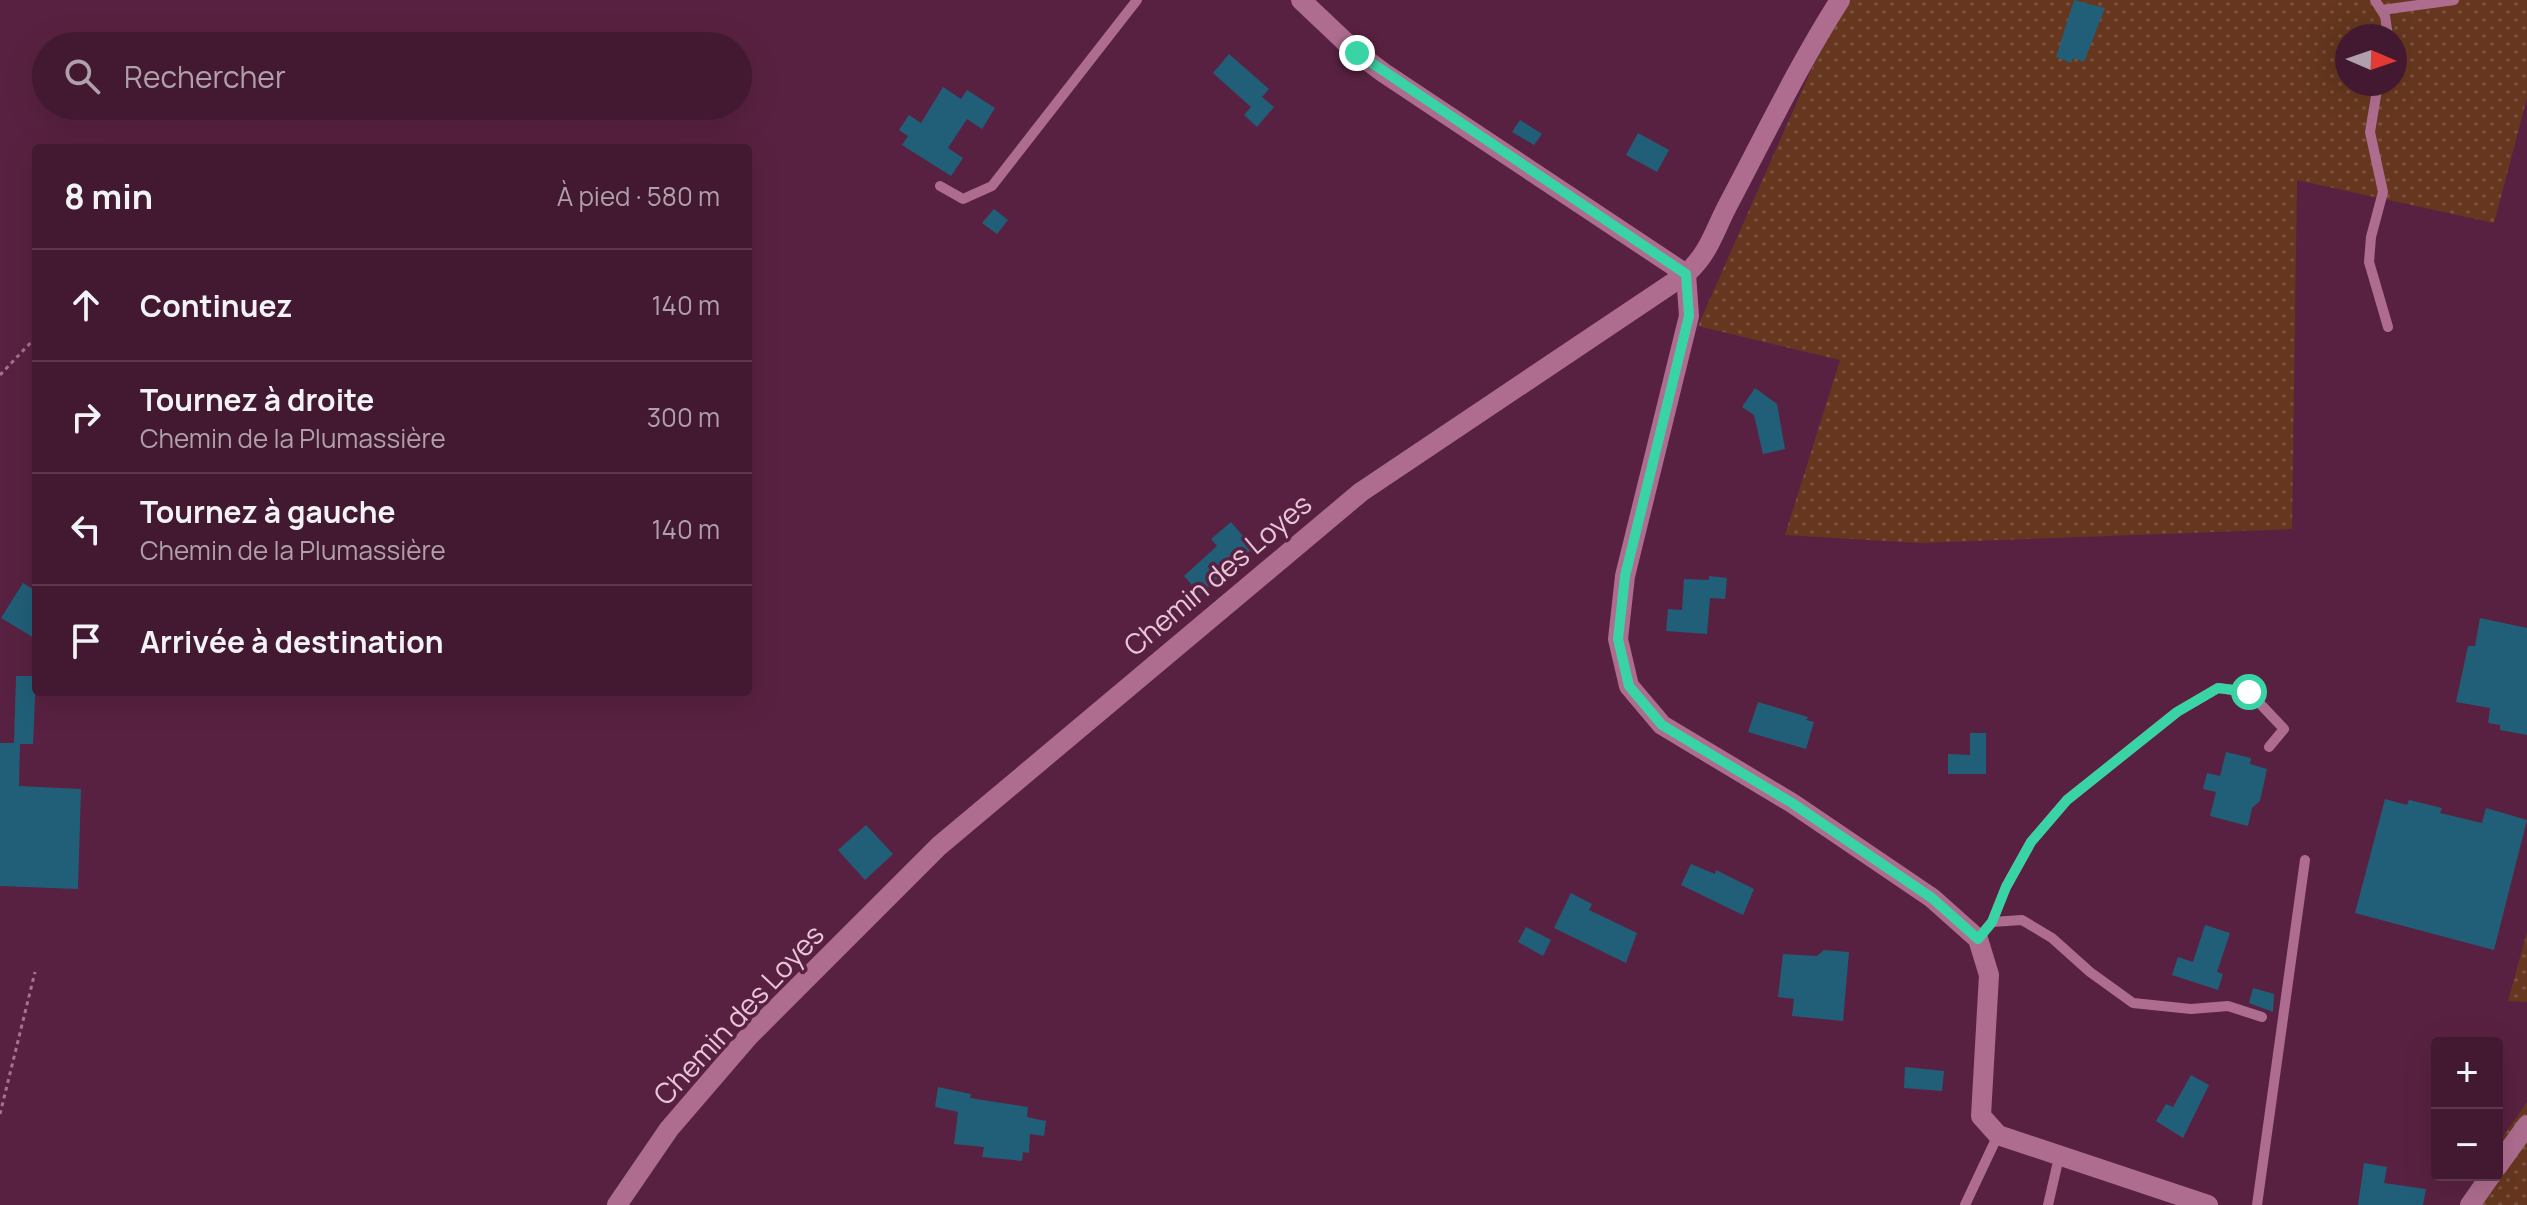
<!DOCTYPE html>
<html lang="fr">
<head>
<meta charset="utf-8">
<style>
  :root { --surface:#431931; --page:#4d263d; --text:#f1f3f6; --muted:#afa0ab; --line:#5b384d }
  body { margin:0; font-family:Manrope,sans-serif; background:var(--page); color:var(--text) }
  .controls { position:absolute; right:24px; bottom:24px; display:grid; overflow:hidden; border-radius:8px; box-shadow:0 8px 32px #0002 }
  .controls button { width:72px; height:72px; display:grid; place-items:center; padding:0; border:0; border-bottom:2px solid var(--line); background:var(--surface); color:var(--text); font:40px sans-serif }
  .compass { position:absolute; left:2335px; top:24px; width:72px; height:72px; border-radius:50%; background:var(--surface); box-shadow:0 8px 32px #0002; rotate:92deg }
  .stop { position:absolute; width:24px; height:24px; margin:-18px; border:6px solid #39d4a5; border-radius:50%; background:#fff }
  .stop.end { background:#39d4a5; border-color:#fff; box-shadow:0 2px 8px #0008 }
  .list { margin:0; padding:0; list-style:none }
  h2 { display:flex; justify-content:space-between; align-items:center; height:104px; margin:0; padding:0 32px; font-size:34px }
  h2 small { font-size:26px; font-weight:400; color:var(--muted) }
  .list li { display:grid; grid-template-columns:52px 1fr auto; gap:24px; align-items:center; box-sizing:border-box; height:112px; padding:0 32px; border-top:2px solid var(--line) }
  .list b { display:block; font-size:30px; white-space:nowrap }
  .list p { margin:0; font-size:26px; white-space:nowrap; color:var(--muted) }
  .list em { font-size:26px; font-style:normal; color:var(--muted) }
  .icon { flex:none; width:44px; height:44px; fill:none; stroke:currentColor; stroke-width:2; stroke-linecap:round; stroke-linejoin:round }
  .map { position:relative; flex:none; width:2527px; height:1205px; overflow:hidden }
  .search { position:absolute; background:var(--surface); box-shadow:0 8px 32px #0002; left:32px; top:32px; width:720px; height:88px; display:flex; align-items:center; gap:20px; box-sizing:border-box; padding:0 28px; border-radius:44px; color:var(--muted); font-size:30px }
  .panel { position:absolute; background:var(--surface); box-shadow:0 8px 32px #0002; left:32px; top:144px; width:720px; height:552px; border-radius:8px }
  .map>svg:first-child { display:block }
</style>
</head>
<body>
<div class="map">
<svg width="2527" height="1205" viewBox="0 0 2527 1205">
  <defs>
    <pattern id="grass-dots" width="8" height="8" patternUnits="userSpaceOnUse" patternTransform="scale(2)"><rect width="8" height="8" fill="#66371e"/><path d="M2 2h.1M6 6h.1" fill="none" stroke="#7c523e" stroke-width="1.8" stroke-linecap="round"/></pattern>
  </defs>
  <rect width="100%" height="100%" fill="#592141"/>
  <path fill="url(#grass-dots)" fill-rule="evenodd" d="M1842 0H2527V98L2494 223 2297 180 2292 529 1920 543 1785 535 1840 360 1698 326ZM2347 36H2395V84H2347Z
    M2527 932V1002L2508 1001Z
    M2527 1102V1205H2464L2477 1175H2497V1145Z"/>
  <path fill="#215f78" d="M2074 0 2105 8 2084 62 2073 58 2071 63 2056 57Z
    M1229 54 1269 89 1262 97 1274 107 1257 127 1244 115 1251 107 1213 73Z
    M943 87 961 99 967 90 995 108 982 129 967 119 965 122 948 148 963 158 951 176 902 145 908 136 899 130 909 115 921 123Z
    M1520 120 1542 134 1534 145 1512 132Z
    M1638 133 1669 150 1657 172 1626 155Z
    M994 209 1008 220 997 234 982 223Z
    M1755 388 1777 404 1785 449 1763 454 1754 415 1742 407Z
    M1231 522 1253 548 1200 594 1184 576 1217 546 1211 539Z
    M1709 576 1727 578 1725 599 1710 598 1707 634 1666 631 1668 609 1682 610 1684 579 1709 580Z
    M23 583 36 591V639L1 618Z
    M2480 618 2527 628V735L2500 730V725L2488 723 2490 708 2456 702 2468 646H2475Z
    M16 676H36L33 744H20L19 786 81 789 78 889 0 886V743H14Z
    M1758 702 1808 717 1806 720 1814 722 1806 749 1748 732Z
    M1970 733H1986V774H1948V754L1970 755Z
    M2226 752 2251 758 2250 764 2267 769 2260 801 2252 808 2248 826 2210 816 2216 792 2203 789 2207 773 2220 776Z
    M2385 799 2407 805 2409 800 2442 808 2440 813 2482 823 2486 808 2527 820 2494 950 2355 913Z
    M866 825 893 854 865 880 838 850Z
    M1691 864 1715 874 1716 870 1754 889 1743 915 1681 885Z
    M1571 893 1592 904 1589 910 1637 933 1626 963 1554 928Z
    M2205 925 2230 933 2217 972 2223 974 2218 990 2172 975 2178 957 2193 962Z
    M1526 927 1551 940 1543 956 1518 942Z
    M1824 950 1849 952 1843 1021 1792 1016 1794 999 1778 997 1783 954 1817 956Z
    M2253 988 2274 994 2273 1012 2249 1003Z
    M1905 1067 1944 1071 1942 1091 1904 1088Z
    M2191 1075 2209 1085 2183 1138 2156 1121 2166 1104 2173 1107Z
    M938 1087 971 1094 970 1098 1028 1107 1027 1117 1046 1121 1044 1136 1030 1134 1029 1153 1023 1152 1022 1161 982 1157 984 1147 954 1144 958 1112 935 1107Z
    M2364 1163 2387 1167 2384 1183 2426 1189 2423 1205H2358Z"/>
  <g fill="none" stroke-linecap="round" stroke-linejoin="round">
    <path stroke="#a2748d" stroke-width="3" stroke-dasharray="4 4" stroke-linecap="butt" d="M0 375 36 337
      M0 1114 35 972"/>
    <path stroke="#ae6d8f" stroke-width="10" d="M2375 0 2385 16 2388 36
      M2382 10 2454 0
      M2378 84 2370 132 2383 192 2371 237 2369 262 2388 327
      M940 186 963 199 992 186 1137 0
      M1992 922 2022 920 2052 938 2090 972 2133 1003 2191 1009 2228 1006 2262 1017
      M1978 939 1992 922 2006 887 2031 842 2067 800 2177 712 2218 688 2249 692 2284 729 2269 747
      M1965 1205 1998 1135
      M2048 1205 2059 1157
      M2257 1205 2305 860"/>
    <path stroke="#ae6d8f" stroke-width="20" d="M2497 1167 2527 1125
      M617 1205 669 1129 749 1036 939 846 1361 492 1686 274C1711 251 1714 230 1730 201 1766 133 1799 64 1840 0
      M2470 1205 2491 1175"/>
    <path stroke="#ae6d8f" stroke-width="20" d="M1301 0 1357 53 1384 73 1686 274 1689 316 1625 576 1618 639 1629 686 1662 725 1792 803 1932 898 1978 939 1989 975 1981 1116 1998 1135 2208 1205"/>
  </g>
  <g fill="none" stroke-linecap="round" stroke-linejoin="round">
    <path stroke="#39d4a5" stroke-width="10" d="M1357 53 1686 274 1689 316 1625 576 1618 639 1629 686 1662 725 1792 803 1932 898 1978 939 1992 922 2006 887 2031 842 2067 800 2177 712 2218 688 2249 692"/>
  </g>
  <g text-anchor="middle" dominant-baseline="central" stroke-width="7" stroke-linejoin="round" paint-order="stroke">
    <g font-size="28" fill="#e9c6d7" stroke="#592141">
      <text transform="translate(1217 574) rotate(-40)">Chemin des Loyes</text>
      <text transform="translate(738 1014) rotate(-47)">Chemin des Loyes</text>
    </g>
  </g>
</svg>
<div class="controls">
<button>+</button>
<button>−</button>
</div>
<svg class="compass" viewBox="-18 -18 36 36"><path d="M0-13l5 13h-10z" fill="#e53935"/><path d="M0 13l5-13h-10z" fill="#afa0ab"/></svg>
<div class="stop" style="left:2249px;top:692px"></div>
<div class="stop end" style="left:1357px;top:53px"></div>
<div class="search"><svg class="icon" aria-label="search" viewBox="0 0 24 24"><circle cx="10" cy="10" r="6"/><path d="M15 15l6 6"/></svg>Rechercher</div>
<section class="panel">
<h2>8 min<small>À pied · 580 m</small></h2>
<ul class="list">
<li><svg class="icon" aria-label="ahead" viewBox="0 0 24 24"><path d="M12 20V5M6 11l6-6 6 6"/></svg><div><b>Continuez</b></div><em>140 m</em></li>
<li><svg class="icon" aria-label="right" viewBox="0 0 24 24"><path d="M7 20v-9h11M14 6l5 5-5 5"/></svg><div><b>Tournez à droite</b><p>Chemin de la Plumassière</p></div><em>300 m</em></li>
<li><svg class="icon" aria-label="left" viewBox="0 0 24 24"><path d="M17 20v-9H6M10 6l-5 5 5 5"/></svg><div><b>Tournez à gauche</b><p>Chemin de la Plumassière</p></div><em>140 m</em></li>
<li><svg class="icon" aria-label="arrive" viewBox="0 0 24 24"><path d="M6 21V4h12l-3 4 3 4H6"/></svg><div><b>Arrivée à destination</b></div></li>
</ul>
</section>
</div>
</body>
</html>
